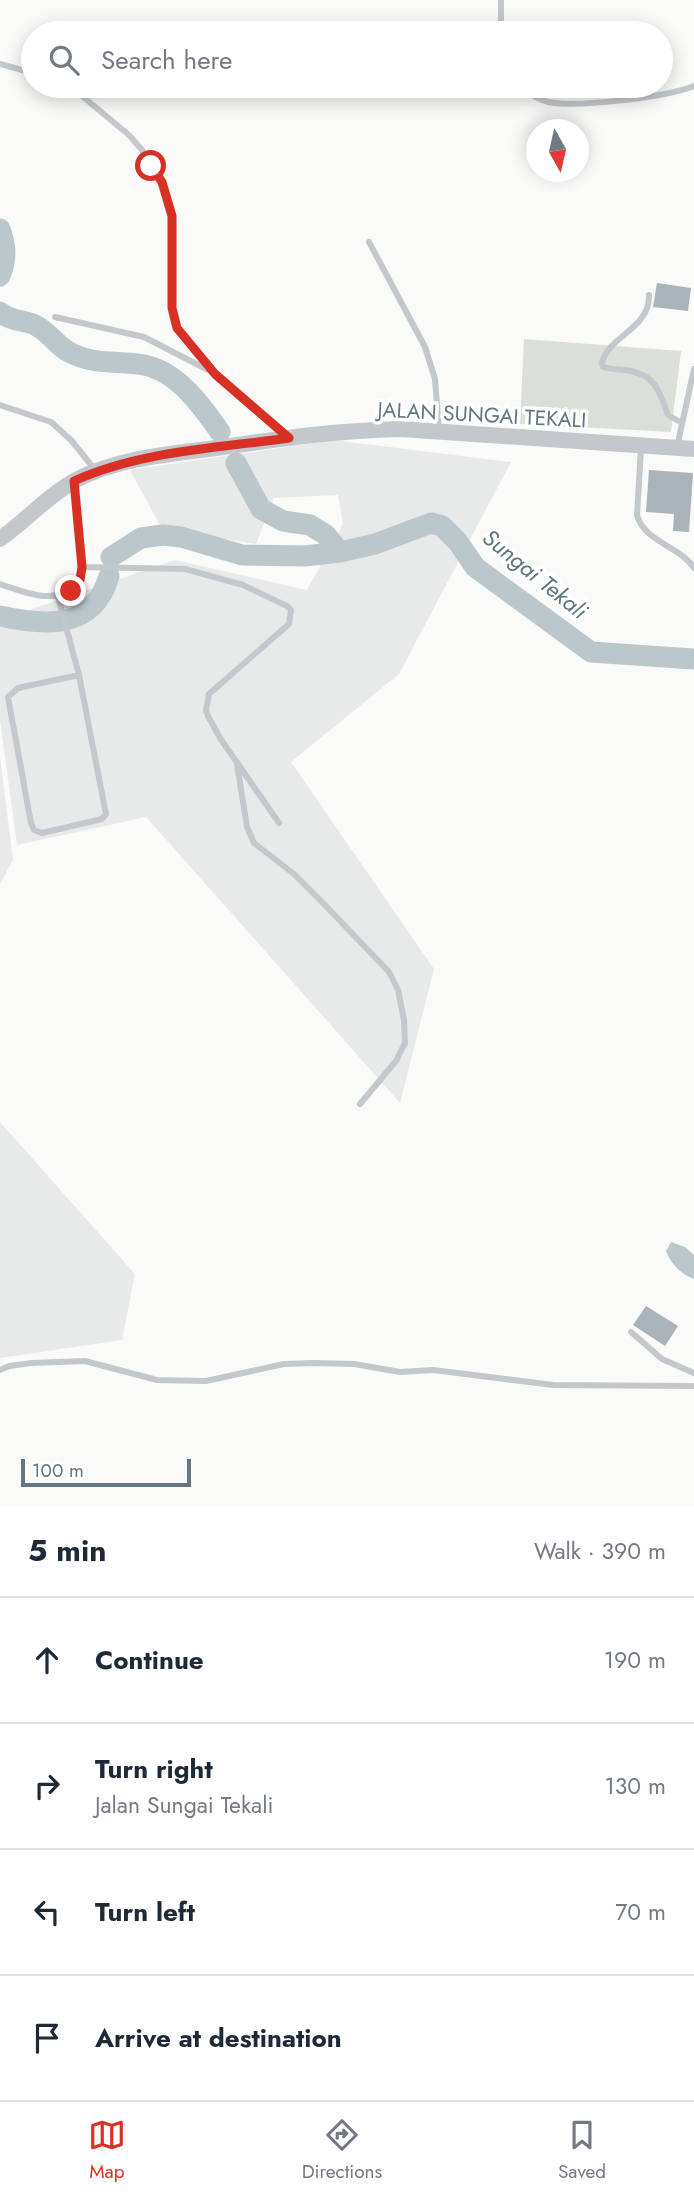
<!DOCTYPE html>
<html lang="en">
<head>
<meta charset="utf-8">
<style>
  :root { --surface:#fff; --page:#f6f6f7; --text:#1f2937; --muted:#747a83; --line:#e0e1e3; --accent:#d93025 }
  body { margin:0; font-family:Jost,sans-serif; background:var(--page); color:var(--text) }
  .compass { position:absolute; left:526px; top:119px; width:63px; height:63px; border-radius:50%; background:var(--surface); box-shadow:0 4px 18px #0003; rotate:172deg }
  .scale { position:absolute; left:21px; bottom:18px; width:170px; box-sizing:border-box; padding-left:7px; border:4px solid #657683; border-top:0; font-size:19px; line-height:24px; white-space:nowrap; color:#657683; -webkit-text-stroke:5px #fff; paint-order:stroke }
  .stop { position:absolute; width:21px; height:21px; margin:-16px; border:5px solid #d93025; border-radius:50%; background:#fff }
  .stop.end { background:#d93025; border-color:#fff; box-shadow:0 2px 7px #0008 }
  .list { margin:0; padding:0; list-style:none }
  h2 { display:flex; justify-content:space-between; align-items:center; height:91px; margin:0; padding:0 28px; font-size:30px }
  h2 small { font-size:23px; font-weight:400; color:var(--muted) }
  .list li { display:grid; grid-template-columns:46px 1fr auto; gap:21px; align-items:center; box-sizing:border-box; height:126px; padding:0 28px; border-top:2px solid var(--line) }
  .list b { display:block; font-size:26px; white-space:nowrap }
  .list p { margin:0; font-size:23px; white-space:nowrap; color:var(--muted) }
  .list em { font-size:23px; font-style:normal; color:var(--muted) }
  .icon { flex:none; width:38px; height:38px; fill:none; stroke:currentColor; stroke-width:2; stroke-linecap:round; stroke-linejoin:round }
  .map { position:relative; flex:none; width:694px; height:1505px; overflow:hidden }
  .search { position:absolute; background:var(--surface); box-shadow:0 4px 18px #0003; left:21px; right:21px; top:21px; height:77px; display:flex; align-items:center; gap:18px; box-sizing:border-box; padding:0 24px; border-radius:38px; color:var(--muted); font-size:26px }
  .sheet { height:595px; background:var(--surface) }
  nav { display:flex; justify-content:space-around; align-items:center; box-sizing:border-box; height:98px; border-top:2px solid var(--line); background:var(--surface); font-size:19px; color:var(--muted) }
  nav a { display:grid; justify-items:center; gap:4px }
  nav .on { color:var(--accent) }
  .map>svg:first-child { display:block }
</style>
</head>
<body>
<div class="map">
<svg width="694" height="1505" viewBox="0 0 694 1505">
  <rect width="100%" height="100%" fill="#fafaf8"/>
  <path fill="#e8e9e9" d="M333 440 511 462 399 674 291 762 434 969 400 1103 146 817 17 845 0 721V620L175 560 307 590 343 524 338 495 274 498 256 544 162 529 130 470Z
    M0 757 13 860 0 884Z
    M0 1122 135 1274 122 1340 0 1358Z"/>
  <path fill="#dadfd7" d="M524 339 681 351 671 432 520 424Z"/>
  <path fill="#bbc7cb" d="M671 1242 685 1247 694 1255V1279C681 1274 671 1264 666 1251Z"/>
  <g fill="none" stroke-linecap="round" stroke-linejoin="round">
    <path stroke="#bbc7cb" stroke-width="21" d="M0 229C6 245 7 259 0 276
      M0 312C10 321 23 320 35 325 48 331 57 346 69 352 95 366 119 360 144 365 177 371 202 406 220 432
      M236 463 261 509 283 521 310 525 326 535 340 552
      M111 557 141 538 163 535 181 537 242 555 305 556 340 552 375 544 431 523 442 526 458 542 475 567 591 652 694 659
      M0 616C45 626 94 630 109 576"/>
  </g>
  <path fill="#aab3b9" d="M657 283 691 288 688 311 653 307Z
    M649 470 693 473 689 532 673 531 674 514 646 512Z
    M646 1306 678 1326 665 1346 633 1325Z"/>
  <g fill="none" stroke-linecap="round" stroke-linejoin="round">
    <path stroke="#c3c8cc" stroke-width="6" d="M501 33V0
      M0 64 33 73
      M67 86 76 91 129 135 142 150 162 182 172 216V308L177 328 215 374 286 435
      M520 86C528 93 537 99 548 102 577 108 666 97 694 86
      M369 242 425 347 435 379 439 430
      M649 295C650 329 608 336 602 363L603 367C613 370 622 369 631 371 656 376 660 393 668 415L682 423
      M55 317 144 337 210 371
      M0 405 51 422 71 440 96 471
      M677 447 694 369
      M641 448 637 515C644 542 680 546 694 568
      M82 567 185 569 243 585 287 606 291 610 289 624 209 694 206 710 208 716 220 738 279 823
      M0 584C27 593 51 605 77 586L82 567 74 483
      M58 597 79 675
      M79 675 106 814 102 819 42 833 34 830 31 823 8 697 18 688Z
      M237 764 247 827 254 843 294 874 324 904 389 972 398 990 404 1020 405 1043 396 1061 360 1104
      M631 1332 662 1359 694 1373
      M0 1370 9 1366 32 1363 85 1361 157 1380 206 1381 284 1364 314 1363 354 1364 400 1372 433 1370 553 1385 694 1386"/>
    <path stroke="#c3c8cc" stroke-width="16" d="M0 539C26 521 48 495 76 480 118 458 170 454 216 448 278 439 339 430 401 429L694 449"/>
  </g>
  <g fill="none" stroke-linecap="round" stroke-linejoin="round">
    <path stroke="#d93025" stroke-width="9" d="M71 591 80 580 82 567 74 481C140 451 218 448 289 438L215 374 177 328 172 308V216L162 182 151 166"/>
  </g>
  <g text-anchor="middle" dominant-baseline="central" stroke-width="7" stroke-linejoin="round" paint-order="stroke">
    <g font-size="21" fill="#657683" stroke="#fff">
      <text transform="translate(482 415) rotate(3)">JALAN SUNGAI TEKALI</text>
    </g>
    <g font-size="23" font-style="italic" fill="#60757c" stroke="#fff">
      <text transform="translate(535 574) rotate(39)">Sungai Tekali</text>
    </g>
  </g>
</svg>
<svg class="compass" viewBox="-18 -18 36 36"><path d="M0-13l5 13h-10z" fill="#e53935"/><path d="M0 13l5-13h-10z" fill="#747a83"/></svg>
<div class="scale">100 m</div>
<div class="stop" style="left:151px;top:166px"></div>
<div class="stop end" style="left:71px;top:591px"></div>
<div class="search"><svg class="icon" aria-label="search" viewBox="0 0 24 24"><circle cx="10" cy="10" r="6"/><path d="M15 15l6 6"/></svg>Search here</div>
</div>
<section class="sheet">
<h2>5 min<small>Walk · 390 m</small></h2>
<ul class="list">
<li><svg class="icon" aria-label="ahead" viewBox="0 0 24 24"><path d="M12 20V5M6 11l6-6 6 6"/></svg><div><b>Continue</b></div><em>190 m</em></li>
<li><svg class="icon" aria-label="right" viewBox="0 0 24 24"><path d="M7 20v-9h11M14 6l5 5-5 5"/></svg><div><b>Turn right</b><p>Jalan Sungai Tekali</p></div><em>130 m</em></li>
<li><svg class="icon" aria-label="left" viewBox="0 0 24 24"><path d="M17 20v-9H6M10 6l-5 5 5 5"/></svg><div><b>Turn left</b></div><em>70 m</em></li>
<li><svg class="icon" aria-label="arrive" viewBox="0 0 24 24"><path d="M6 21V4h12l-3 4 3 4H6"/></svg><div><b>Arrive at destination</b></div></li>
</ul>
</section>
<nav>
<a class="on"><svg class="icon" aria-label="map" viewBox="0 0 24 24"><path d="M3 6l6-2 6 2 6-2v14l-6 2-6-2-6 2zM9 4v14M15 6v14"/></svg>Map</a>
<a><svg class="icon" aria-label="directions" viewBox="0 0 24 24"><path d="M12 3l9 9-9 9-9-9zM9 14v-3h6M13 9l2 2-2 2"/></svg>Directions</a>
<a><svg class="icon" aria-label="saved" viewBox="0 0 24 24"><path d="M7 4h10v16l-5-4-5 4z"/></svg>Saved</a>
</nav>
</body>
</html>
